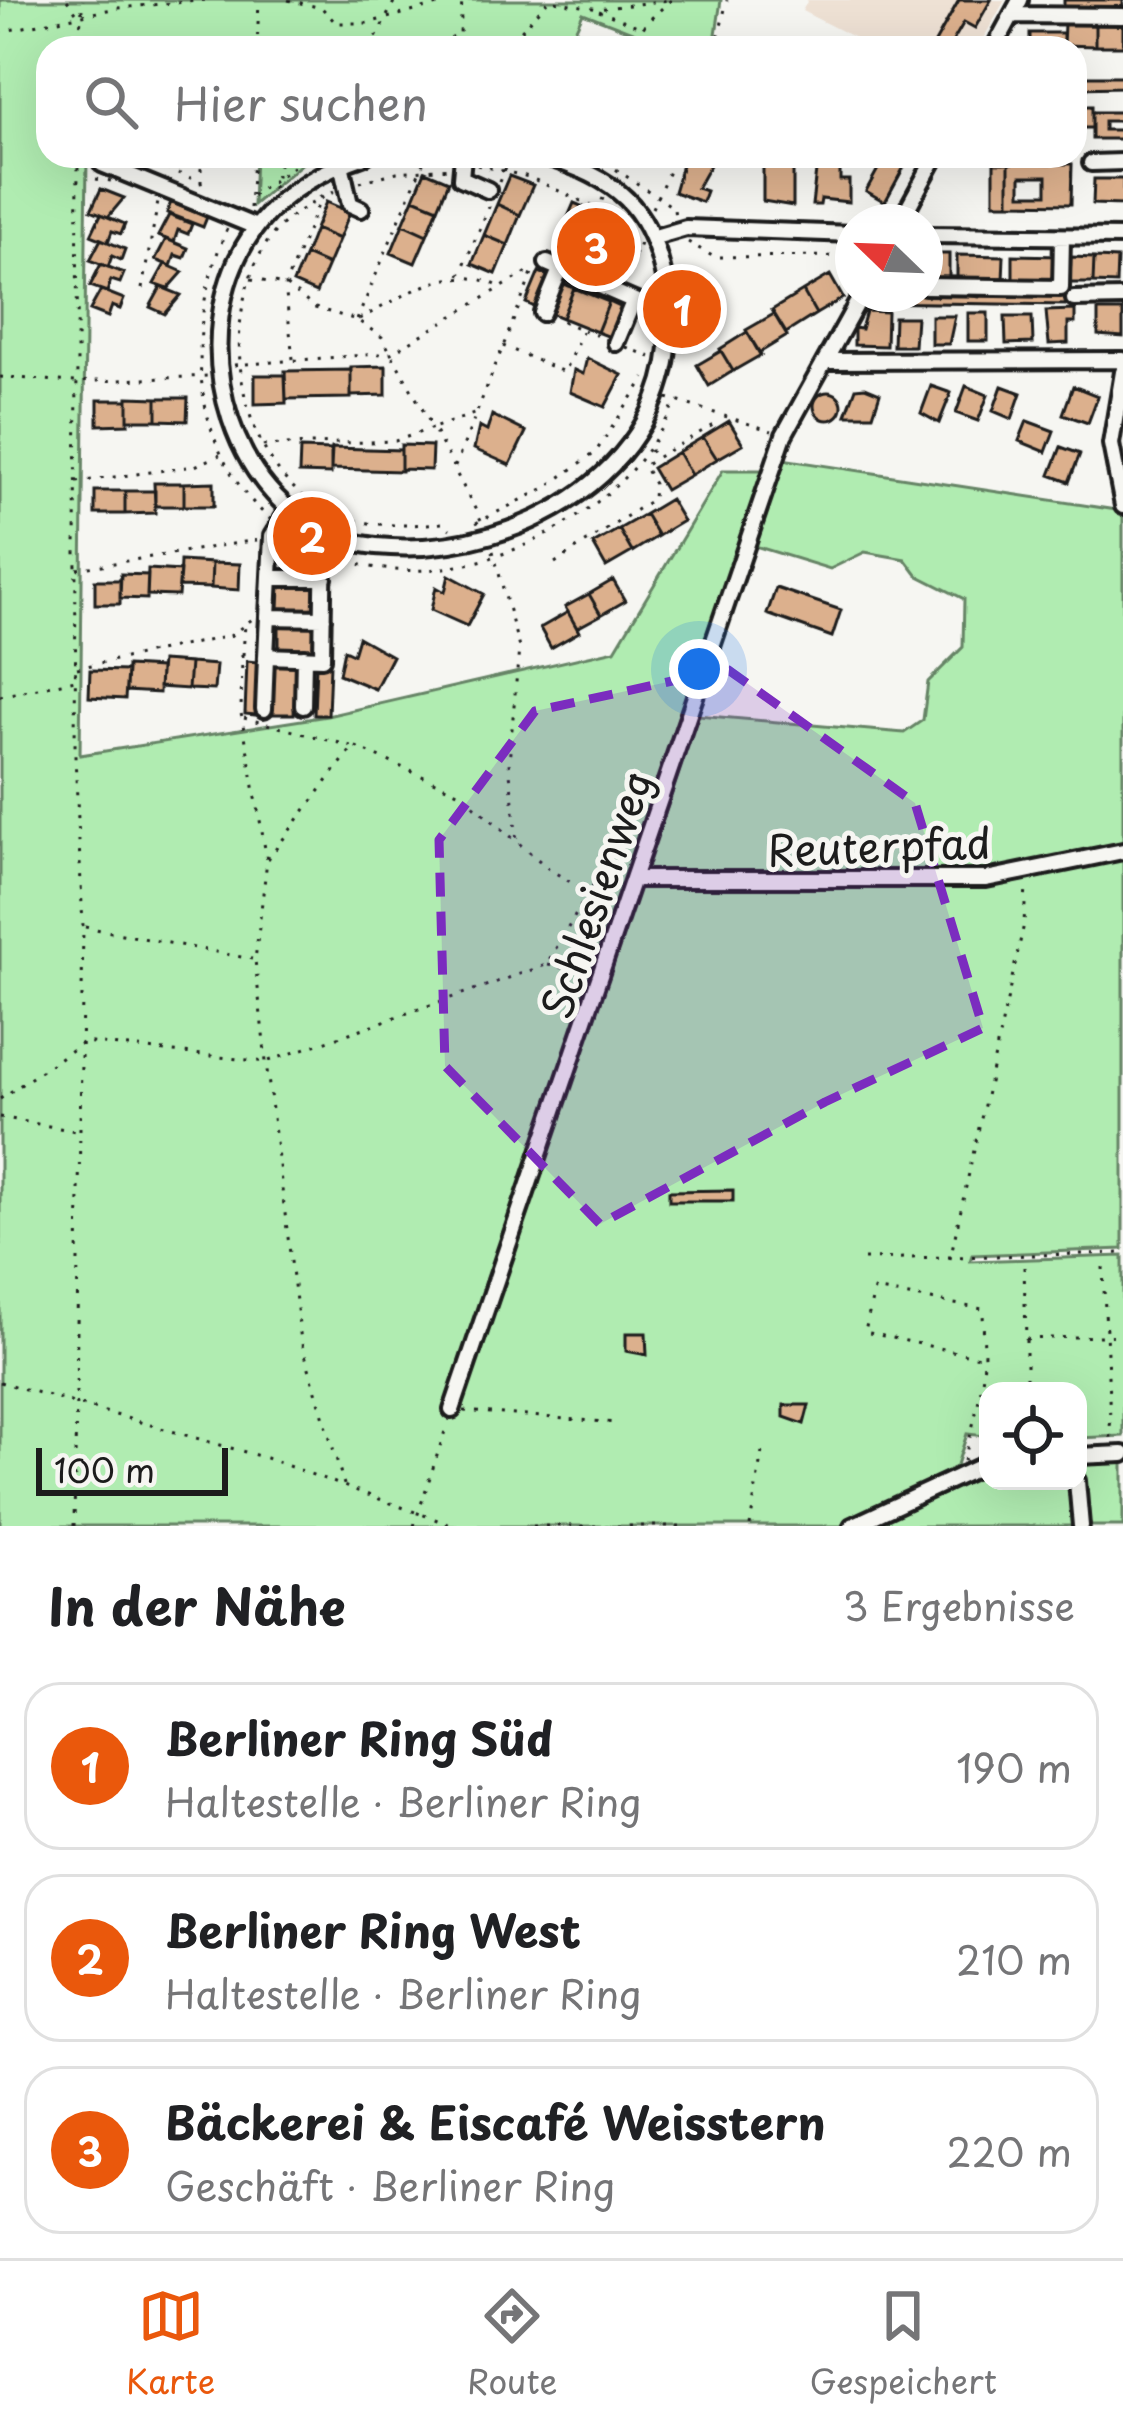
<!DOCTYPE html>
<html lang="de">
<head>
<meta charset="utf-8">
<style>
  :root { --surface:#fff; --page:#f6f6f6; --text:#202124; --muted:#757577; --line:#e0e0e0; --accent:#ea580c }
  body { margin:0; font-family:"Playpen Sans",sans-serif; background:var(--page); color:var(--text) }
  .controls { position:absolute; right:36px; bottom:36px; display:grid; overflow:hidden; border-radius:24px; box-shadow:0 12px 48px #0002 }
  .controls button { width:108px; height:108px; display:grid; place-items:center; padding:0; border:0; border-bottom:3px solid var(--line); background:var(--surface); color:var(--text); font:60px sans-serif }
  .compass { position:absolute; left:835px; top:204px; width:108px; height:108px; border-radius:50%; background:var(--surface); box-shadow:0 12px 48px #0002; rotate:293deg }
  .scale { position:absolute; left:36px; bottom:30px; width:192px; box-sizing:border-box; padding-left:12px; border:6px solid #1c1c1c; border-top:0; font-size:33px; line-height:42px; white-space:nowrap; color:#1c1c1c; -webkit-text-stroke:9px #f6f6f2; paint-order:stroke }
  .you { position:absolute; left:699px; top:669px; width:42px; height:42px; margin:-30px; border:9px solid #fff; border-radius:50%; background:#1a73e8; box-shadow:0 0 0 18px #1a73e833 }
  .badge { display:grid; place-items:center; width:78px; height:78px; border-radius:50%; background:var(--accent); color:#fff; font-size:39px; font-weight:700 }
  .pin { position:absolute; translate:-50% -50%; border:6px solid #fff; box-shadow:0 3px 12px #0006 }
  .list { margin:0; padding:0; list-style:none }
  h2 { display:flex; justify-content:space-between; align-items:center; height:156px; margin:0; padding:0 48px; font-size:51px }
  h2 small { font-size:39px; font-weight:400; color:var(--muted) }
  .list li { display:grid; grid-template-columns:78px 1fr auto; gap:36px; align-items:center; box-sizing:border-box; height:168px; margin:0 24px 24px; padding:0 24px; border:3px solid var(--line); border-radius:36px }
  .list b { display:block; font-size:45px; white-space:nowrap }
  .list p { margin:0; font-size:39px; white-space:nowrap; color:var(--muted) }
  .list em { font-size:39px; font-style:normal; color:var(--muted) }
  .icon { flex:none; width:66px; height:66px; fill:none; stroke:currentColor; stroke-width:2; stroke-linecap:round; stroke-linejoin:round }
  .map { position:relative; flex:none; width:1123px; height:1526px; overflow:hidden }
  .search { position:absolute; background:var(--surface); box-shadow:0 12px 48px #0002; left:36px; right:36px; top:36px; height:132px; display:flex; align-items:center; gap:30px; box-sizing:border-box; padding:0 42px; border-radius:36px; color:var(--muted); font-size:45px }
  .sheet { height:732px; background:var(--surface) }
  nav { display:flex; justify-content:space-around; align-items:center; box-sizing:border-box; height:168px; border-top:3px solid var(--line); background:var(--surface); font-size:33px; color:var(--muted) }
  nav a { display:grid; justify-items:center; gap:6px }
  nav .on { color:var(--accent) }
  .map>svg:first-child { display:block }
</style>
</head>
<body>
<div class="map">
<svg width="1123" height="1526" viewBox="0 0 1123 1526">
  <rect width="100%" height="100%" fill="#f6f6f2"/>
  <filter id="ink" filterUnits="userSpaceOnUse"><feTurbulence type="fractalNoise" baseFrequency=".00833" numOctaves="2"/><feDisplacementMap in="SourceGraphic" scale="24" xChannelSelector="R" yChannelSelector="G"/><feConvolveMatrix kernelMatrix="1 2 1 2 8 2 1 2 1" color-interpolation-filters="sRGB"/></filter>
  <g filter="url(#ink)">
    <path fill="#eee1d4" d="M808 0H1005L978 48H875L802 11Z"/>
    <path fill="#b0ecb1" stroke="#668466" stroke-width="3" d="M0 0H721L714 48H673L583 13 567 48H48V156H87L80 755 327 716 615 650 723 470H773L457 1406 638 887 995 884 1123 856V1249L972 1255 970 1261 1123 1256V1436L1078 1438V1391H988V1460L981 1461 985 1436 967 1434 955 1471 844 1526H0Z
      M255 156H311L253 205Z
      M782 459 1123 511V845L987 875 656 878 646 871 698 715 904 733 923 720 928 682 963 647 964 599 917 575 905 559 865 552 830 569 755 546Z
      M1123 1459V1526H1085L1079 1461Z
      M988 1466V1481H1074L1078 1526H860Z"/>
    <path fill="#dcb08d" stroke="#1c1c1c" stroke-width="3" fill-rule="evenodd" d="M959 0H991L975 28 964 22 949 48H932Z
      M1064 0H1123V10L1064 11Z
      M1064 24H1095V46L1063 45Z
      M1095 24 1123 25V46H1095Z
      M1030 33H1063V48H1030Z
      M1075 76H1123V87L1075 88Z
      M1075 106H1092V128H1075Z
      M1092 112H1123V121H1104V130H1123V139H1092Z
      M690 156H715L697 188 706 191 702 202 674 192 683 161 688 163Z
      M877 156H910L885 202 866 191 883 160Z
      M763 160 793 163V206L763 201Z
      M817 162 840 170V180H849V202L821 199 820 205H812Z
      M994 163H1009V203H994Z
      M1009 163 1072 164 1071 204 1009 203ZM1021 176H1047V194H1021Z
      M425 171 449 181 438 208 414 198Z
      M509 176 533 185 520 215 497 204Z
      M1094 179H1123V205L1093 204Z
      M101 189 124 198 108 217 91 210Z
      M414 198 438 208 427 235 403 224Z
      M171 202 207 217 203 227 167 213Z
      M326 202 350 212 339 239 315 229Z
      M574 203 593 211 579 244 560 236Z
      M497 204 520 215 508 245 484 235Z
      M101 214 125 224 121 234 112 231 108 242 91 235Z
      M169 215 192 224 188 234 178 230 174 242 158 236Z
      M403 224 427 235 415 263 391 253Z
      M315 229 339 239 328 265 305 255Z
      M484 235 508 245 496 274 472 264Z
      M590 238 632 256 622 281 579 263Z
      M101 239 125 249 121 260 112 256 108 267 90 260Z
      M166 239 188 248 184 258 175 255 171 266 155 260Z
      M925 254H949V280H925Z
      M305 255 328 265 316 293 293 283Z
      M957 255 1004 256 1003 280H957Z
      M1013 255 1060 256 1059 282 1013 280Z
      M1071 257 1094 258 1093 283H1070Z
      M1094 258 1117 259 1116 284 1093 283Z
      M101 264 124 273 120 283 111 280 107 292 90 286Z
      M165 264 183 272 168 289 154 284Z
      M539 272 552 278 539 309 526 303Z
      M830 275 843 298 816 314 803 291Z
      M562 283 574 288 562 318 550 313Z
      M161 287 181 295 165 314 150 307Z
      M574 288 609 302 597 332 562 318Z
      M101 290 124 299 120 309 112 306 108 317 90 310Z
      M803 291 816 314 786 333 772 310Z
      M934 291 937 296 942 292 979 297 983 292 1069 294V305L871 302 879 294 925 292 928 296Z
      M609 302 622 308 610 337 597 332Z
      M1075 310V323H1068V343L1049 344 1046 311Z
      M866 311 887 312 886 346 854 345V328L861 329Z
      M1098 311H1123V337L1098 335Z
      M968 313H988V341H968Z
      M774 314 787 336 759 353 746 330Z
      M931 316H955L949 344H931Z
      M894 317H916L914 346H893Z
      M1005 317H1032L1033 343 1006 344Z
      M747 332 761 355 733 371 720 349Z
      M721 351 733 371 709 386 697 365Z
      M587 358 622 375 605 407 570 392 574 370 583 374Z
      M386 366V395L351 396V367Z
      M351 370V398L286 399 285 371Z
      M255 375H285L286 403 255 404Z
      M931 386 951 393 939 423 921 413Z
      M966 386 988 395 978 421 956 413Z
      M1002 386 1021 393 1012 419 993 411Z
      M1073 386 1098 396 1088 423 1063 414Z
      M865 387 880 393 873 415H846L856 388Z
      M814 406a14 14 0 1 1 28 0a14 14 0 1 1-28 0Z
      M128 397 157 398V420H128Z
      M157 398H188L187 421 157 420Z
      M98 400H128V424L98 425Z
      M492 415 526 432 510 465 474 449 479 427 487 431Z
      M729 421 743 444 717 459 703 437Z
      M1027 421 1054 431 1046 452 1019 441Z
      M703 437 717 459 691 475 678 452Z
      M401 445 432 446 431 470 401 469Z
      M1061 447 1080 454 1069 482 1050 475Z
      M332 448 401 450V471L331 469Z
      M300 449 331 450V474L299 473Z
      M678 452 691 475 665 490 652 468Z
      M214 482V506H184V483Z
      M154 483H184V506H155Z
      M95 491H125V514H95Z
      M125 491H155V513L125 514Z
      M670 499 683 521 658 536 645 514Z
      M645 514 658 536 632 552 619 529Z
      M619 529 632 552 606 567 593 544Z
      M180 561 212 563 211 588 179 587Z
      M212 563 240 564 239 590 211 588Z
      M148 569 180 571 178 596 147 595Z
      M121 574 148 575 147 599 120 598Z
      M449 575 484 594 467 626 431 610 436 587 445 592Z
      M95 580H120V604H95Z
      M613 580 625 601 601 615 589 594Z
      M280 586 316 587 315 611 279 609Z
      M776 588 841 610 832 637 767 614Z
      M589 594 601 615 577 628 565 607Z
      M568 612 579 632 551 648 540 628Z
      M279 625H314L313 648H279Z
      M358 637 392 656 375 689 339 674 344 650 353 654Z
      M161 661 190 663 188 689 159 687Z
      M247 661 258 662 256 715 245 714Z
      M273 662 296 663 294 714H271Z
      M190 663 216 665 214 690 188 689Z
      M316 664 330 665 328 715H314Z
      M127 666 160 668 159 693 126 691Z
      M90 670 127 671 125 699 89 697Z
      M733 1190V1201H669V1191Z
      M626 1333H646L647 1355 626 1351Z
      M784 1405H809L804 1424 784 1417Z"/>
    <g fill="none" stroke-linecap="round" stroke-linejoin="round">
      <defs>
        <path id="minor" d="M1012 15 1123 16
          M994 48 1020 0
          M365 156C324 170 287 189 259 224 173 330 230 532 376 546 531 561 698 454 665 283 651 206 617 178 542 156
          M463 156 461 178 488 190
          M1091 163 1123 162
          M102 164 256 227
          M341 164 350 204 361 209
          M900 222 936 156
          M925 235 1123 237
          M655 237 686 228 853 234
          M547 263 669 316
          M925 286 1061 288 1062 237
          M1074 299 1123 298
          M542 313 559 272
          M616 343 633 302
          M825 361 1123 360
          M1123 372 1111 444 1123 506
          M289 509 272 536 266 656 322 658 324 532
          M270 578H324
          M268 617 323 618
          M303 706 304 657
          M264 709 266 656
          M636 879H986L1123 851
          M452 1410 784 435 862 294
          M1078 1456 1123 1454
          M1077 1481 1081 1526
          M852 1526 988 1463"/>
      </defs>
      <use href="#minor" stroke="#1c1c1c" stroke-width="22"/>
      <path stroke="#1c1c1c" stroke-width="3" stroke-dasharray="3 9" stroke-linecap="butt" d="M67 0 79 16
        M288 0 322 8 336 23H367L459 0
        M599 11 640 27
        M0 32 117 8 208 0
        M440 44 460 34 462 0
        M78 48 83 0
        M257 48 259 0
        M371 48 395 0
        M434 48H444
        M505 48 549 0 598 9 669 0
        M631 48 646 23 671 0
        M716 48 727 0
        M133 156 201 182 203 193
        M596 156 674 208 675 220
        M477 165 529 177 598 209
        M96 179 111 181
        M360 182 397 172 451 168
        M499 182 510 156
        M201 183V156
        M273 189 281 156
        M334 192C312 203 289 214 274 233 213 310 234 465 325 510 362 528 402 526 442 523L450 529
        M252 196 308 156
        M250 208 253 156
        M652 208 676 156
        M227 229C185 323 187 447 270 519
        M589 235 636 255 640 243
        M603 239 629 219
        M688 242 714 257 853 256
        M562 256 582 246 603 198
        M460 275 491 202
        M251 279 285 285 315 308 357 320 382 337 433 428 395 441 259 446
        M625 281 635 256
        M142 289 158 202
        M359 319C405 297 448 261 498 286
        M357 320 426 156
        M583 330 606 339
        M503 346 564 372 583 330 557 319
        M626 347 651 357
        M293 359 285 285 321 198 317 192
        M234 365 391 353 531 270
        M0 377 75 382 209 376
        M667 398 772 431
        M650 450 656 458 713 425
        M454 467 433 428 474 414
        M77 482 195 466 220 455
        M481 520 454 469 534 269
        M476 523 545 488 595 453 645 378
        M289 532 312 545
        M493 551 519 648 509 763 517 841
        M337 557C456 605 632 518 675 400
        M555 563 653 499 654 484 644 466 656 458
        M77 569 257 540
        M242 654 241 713 267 860 255 960 266 1062 301 1341 345 1488
        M243 655 245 623
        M77 668 230 636 255 617
        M0 696 75 680
        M244 718 351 746
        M268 859 354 746 460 793 549 869 585 891
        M587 890 617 881
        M85 927 252 959
        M548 965 585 972
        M0 1099 83 1042 266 1062 546 965 648 792
        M0 1117 81 1132
        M864 1259 1123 1253
        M950 1259 1024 924 1026 885
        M1024 1267 1026 1339 1123 1335
        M1103 1267 1111 1441
        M1026 1340V1391
        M0 1382 266 1458 454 1526
        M464 1411 618 1423
        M964 1461C972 1427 983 1393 984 1358L983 1309 874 1290 865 1332 984 1358
        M74 1526 83 927 75 756 78 156
        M414 1526 447 1425
        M533 1526H688
        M750 1526 763 1445"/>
      <use href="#minor" stroke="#f6f6f2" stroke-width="14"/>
    </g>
  </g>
  <path fill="#7b2cbf" fill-opacity="0.2" stroke="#7b2cbf" stroke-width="9" stroke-dasharray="24 15" stroke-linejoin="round" d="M727 669 915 803 983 1028 825 1102 600 1224 445 1066 439 840 535 711Z"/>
  <g text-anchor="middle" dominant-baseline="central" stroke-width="10" stroke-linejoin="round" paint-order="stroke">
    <g font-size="42" fill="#1c1c1c" stroke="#f6f6f2">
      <text transform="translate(879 845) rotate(-2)">Reuterpfad</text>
      <text transform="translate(595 894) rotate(-71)">Schlesienweg</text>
    </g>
  </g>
</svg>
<div class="controls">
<button><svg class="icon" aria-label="locate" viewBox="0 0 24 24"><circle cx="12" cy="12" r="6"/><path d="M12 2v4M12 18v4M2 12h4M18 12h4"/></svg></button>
</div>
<svg class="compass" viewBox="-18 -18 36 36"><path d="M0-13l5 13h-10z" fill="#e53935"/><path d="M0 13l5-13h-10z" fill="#757577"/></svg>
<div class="scale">100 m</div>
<div class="you"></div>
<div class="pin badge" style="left:682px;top:309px">1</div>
<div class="pin badge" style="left:312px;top:536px">2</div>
<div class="pin badge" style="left:596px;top:247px">3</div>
<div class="search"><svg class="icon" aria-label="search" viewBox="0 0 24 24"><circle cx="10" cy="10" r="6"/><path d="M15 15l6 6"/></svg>Hier suchen</div>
</div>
<section class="sheet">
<h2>In der Nähe<small>3 Ergebnisse</small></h2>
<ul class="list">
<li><span class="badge">1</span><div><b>Berliner Ring Süd</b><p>Haltestelle · Berliner Ring</p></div><em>190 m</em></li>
<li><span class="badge">2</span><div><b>Berliner Ring West</b><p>Haltestelle · Berliner Ring</p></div><em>210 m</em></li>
<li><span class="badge">3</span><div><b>Bäckerei &amp; Eiscafé Weisstern</b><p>Geschäft · Berliner Ring</p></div><em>220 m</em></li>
</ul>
</section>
<nav>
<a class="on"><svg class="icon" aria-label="map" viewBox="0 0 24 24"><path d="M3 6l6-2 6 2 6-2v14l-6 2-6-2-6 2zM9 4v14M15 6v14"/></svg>Karte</a>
<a><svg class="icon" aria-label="directions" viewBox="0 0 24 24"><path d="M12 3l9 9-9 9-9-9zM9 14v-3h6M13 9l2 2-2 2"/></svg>Route</a>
<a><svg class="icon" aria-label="saved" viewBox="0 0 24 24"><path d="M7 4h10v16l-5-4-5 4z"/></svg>Gespeichert</a>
</nav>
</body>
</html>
